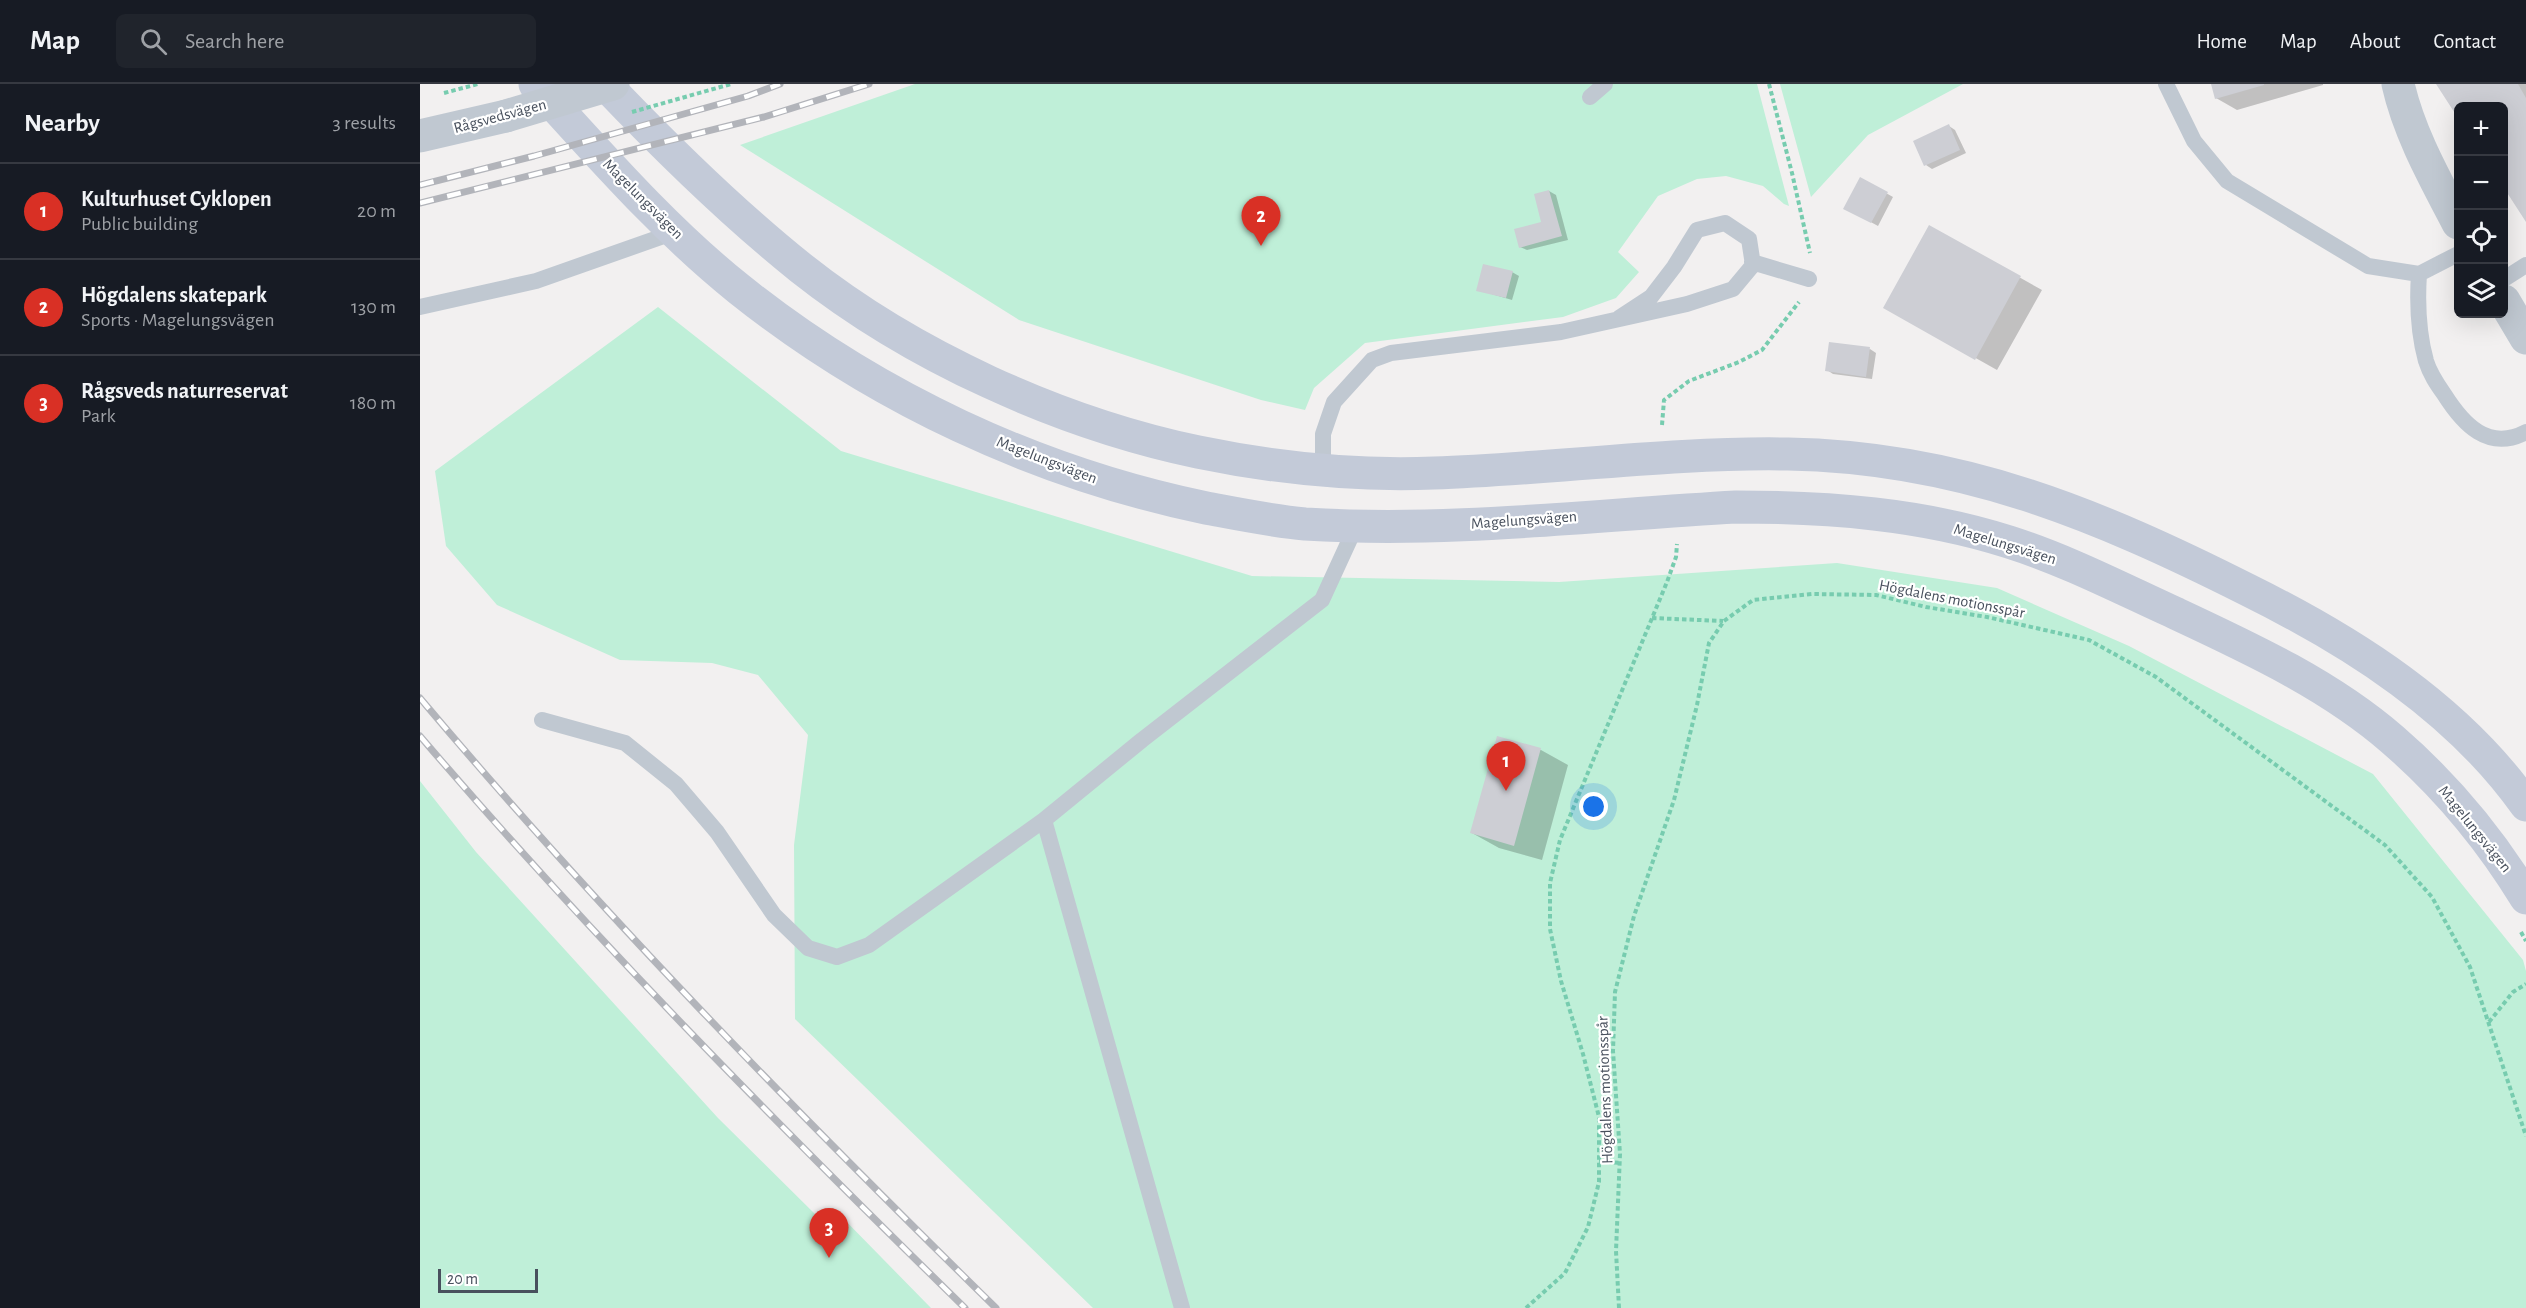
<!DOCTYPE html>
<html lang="en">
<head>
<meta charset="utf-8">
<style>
  :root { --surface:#171b24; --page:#20242c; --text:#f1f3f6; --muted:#9ea1a6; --line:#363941; --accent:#d93025 }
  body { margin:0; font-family:"Alegreya Sans",sans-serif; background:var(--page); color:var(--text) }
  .controls { position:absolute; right:18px; top:18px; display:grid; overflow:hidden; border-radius:9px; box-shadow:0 6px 24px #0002 }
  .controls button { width:54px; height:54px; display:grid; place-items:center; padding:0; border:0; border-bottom:2px solid var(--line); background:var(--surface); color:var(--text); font:30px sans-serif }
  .scale { position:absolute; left:18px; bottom:15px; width:100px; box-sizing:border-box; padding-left:6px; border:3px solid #48505d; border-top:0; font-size:16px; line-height:21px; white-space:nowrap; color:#48505d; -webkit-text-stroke:4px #fff; paint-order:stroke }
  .you { position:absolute; left:1174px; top:723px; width:21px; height:21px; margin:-15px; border:4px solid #fff; border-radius:50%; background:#1a73e8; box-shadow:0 0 0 9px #1a73e833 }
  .badge { display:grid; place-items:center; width:39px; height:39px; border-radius:50%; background:var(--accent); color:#fff; font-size:20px; font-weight:700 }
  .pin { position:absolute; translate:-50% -50px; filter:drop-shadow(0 2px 3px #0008) }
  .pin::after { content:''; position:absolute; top:32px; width:21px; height:18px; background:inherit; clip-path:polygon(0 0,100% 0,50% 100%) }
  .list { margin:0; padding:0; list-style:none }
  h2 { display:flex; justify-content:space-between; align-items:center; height:78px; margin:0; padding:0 24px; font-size:26px }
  h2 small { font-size:20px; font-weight:400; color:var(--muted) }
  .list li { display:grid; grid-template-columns:39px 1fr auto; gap:18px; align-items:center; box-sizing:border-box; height:96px; padding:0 24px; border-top:2px solid var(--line) }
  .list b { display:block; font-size:22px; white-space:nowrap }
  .list p { margin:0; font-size:20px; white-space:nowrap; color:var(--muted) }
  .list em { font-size:20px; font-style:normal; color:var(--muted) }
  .icon { flex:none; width:33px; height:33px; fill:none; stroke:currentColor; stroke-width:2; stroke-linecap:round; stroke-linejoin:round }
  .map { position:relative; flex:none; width:2106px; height:1224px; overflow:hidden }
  header { display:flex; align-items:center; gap:36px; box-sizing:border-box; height:84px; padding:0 30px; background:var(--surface); border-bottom:2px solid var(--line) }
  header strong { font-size:28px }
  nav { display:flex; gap:33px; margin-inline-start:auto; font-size:21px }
  .search { width:420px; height:54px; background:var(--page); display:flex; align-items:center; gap:15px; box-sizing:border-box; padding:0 21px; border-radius:9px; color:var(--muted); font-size:22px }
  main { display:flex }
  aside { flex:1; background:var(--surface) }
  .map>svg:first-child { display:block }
</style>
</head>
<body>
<header>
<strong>Map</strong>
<div class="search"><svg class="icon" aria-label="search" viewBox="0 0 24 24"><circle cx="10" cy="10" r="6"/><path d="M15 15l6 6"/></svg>Search here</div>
<nav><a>Home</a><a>Map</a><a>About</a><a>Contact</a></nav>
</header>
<main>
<aside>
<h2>Nearby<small>3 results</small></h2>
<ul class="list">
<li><span class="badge">1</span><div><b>Kulturhuset Cyklopen</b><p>Public building</p></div><em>20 m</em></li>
<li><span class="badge">2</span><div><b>Högdalens skatepark</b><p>Sports · Magelungsvägen</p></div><em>130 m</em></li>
<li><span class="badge">3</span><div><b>Rågsveds naturreservat</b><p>Park</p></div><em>180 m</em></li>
</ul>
</aside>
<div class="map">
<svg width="2106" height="1224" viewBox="0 0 2106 1224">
  <rect width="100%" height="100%" fill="#f2f0f0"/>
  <path fill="#bfefd8" d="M495 0H1337L1369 122 1364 120 1343 102 1306 92 1277 95 1238 112 1198 168 1219 188 1196 214 1143 233 945 259 894 304 885 326 841 316 599 236 320 61Z
    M1360 0H1543L1448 51 1391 113Z
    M238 223 421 367 832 492 1139 498 1417 479 1577 504 1709 562 1953 690 2103 876 2106 887V1224H673L375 935 374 761 388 651 338 591 292 579 200 576 77 521 26 462 15 387Z
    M0 697 56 768 298 1034 400 1135 413 1124 511 1224H0Z"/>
  <path fill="#0003" d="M1792 0H1903V1L1817 26 1796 14Z
    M2018 0H2106V136L2084 101V22H2038V32Z
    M1529 42 1535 46 1546 69 1512 85 1506 81Z
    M1441 95 1473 113 1458 142 1425 124Z
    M1129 107 1136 111 1148 156 1107 166 1100 163 1123 139Z
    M1510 143 1622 206 1577 286 1465 223Z
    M1092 188 1099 192 1092 216 1058 206Z
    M1450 265 1456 269 1452 295 1413 290 1407 286Z
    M1078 653 1121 666 1148 681 1122 776 1079 764 1052 749Z"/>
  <path fill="#cdced4" d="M1791 0H1844V1L1795 15Z
    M2016 0H2098L2106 14V138L2084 104V22H2038V34Z
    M1529 40 1540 66 1504 82 1493 57Z
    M1440 93 1468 108 1451 139 1423 125Z
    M1129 106 1142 152 1099 164 1094 145 1121 138 1114 110Z
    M1509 141 1601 192 1555 276 1463 224Z
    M1063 180 1093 187 1086 214 1056 207Z
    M1409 258 1450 263 1446 293 1405 287Z
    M1077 652 1121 664 1094 762 1050 749Z"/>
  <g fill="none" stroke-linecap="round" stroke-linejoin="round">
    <path stroke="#77ccaf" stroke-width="4" stroke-dasharray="4.5 3" stroke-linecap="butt" d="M1349 0 1372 89 1390 169
      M24 9 58 0
      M1242 341 1244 316 1269 297 1319 278 1342 266 1379 218
      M1232 534 1303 537
      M2101 848 2106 857
      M2069 938 2093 908 2106 900
      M1179 1077 1200 1079
      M1106 1224 1145 1189 1168 1143 1179 1098V1033L1163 970 1141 897 1130 845V799L1140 756 1247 498 1256 473 1257 460
      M1199 1224 1196 1167 1200 1070 1193 967 1195 908 1214 832 1254 716 1277 621 1289 559 1304 537 1333 516 1392 510 1456 511 1506 523 1567 533 1669 556 1736 593 1965 761 2012 813 2050 883 2106 1052"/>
    <path stroke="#c0c8d1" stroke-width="16" d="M1746 0 1774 57 1807 97 1948 182 1999 190
      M1170 13 1185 0
      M2038 170 1999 190C1997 220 1998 248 2006 277 2010 290 2017 300 2024 310 2043 340 2068 368 2106 348
      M1332 178 1389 195
      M2084 195 2106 181
      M0 223 116 197 255 148
      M903 387V350L914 318 952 276 971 269 1141 248 1267 220 1313 205 1333 181 1329 155 1305 139 1277 146 1254 183 1231 213 1199 234
      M122 636 205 659 256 700 297 748 354 831 388 864 417 873 449 861 624 736 722 656 902 516 936 442
      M624 736 762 1224"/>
    <path stroke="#c0c8d1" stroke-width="33" d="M1978 0C1989 49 2015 95 2038 139
      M0 52 86 32
      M2084 217 2106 254"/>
    <path stroke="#c3cad8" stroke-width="33" d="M115 0C180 71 244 145 319 205 454 313 617 389 786 424 818 430 852 437 885 440 1029 449 1173 431 1316 423 1408 423 1502 430 1589 458 1646 476 1700 504 1755 529 1830 564 1910 601 1973 656 2025 701 2070 755 2106 814
      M185 0C247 65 311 128 381 184 492 272 640 339 778 368 855 384 935 392 1014 389 1132 385 1250 368 1368 370 1540 373 1677 430 1828 506 1933 558 2037 624 2106 721"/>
    <defs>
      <path id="rail" d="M0 101 114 72 328 12 360 0
        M0 119 344 33 449 0
        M0 614C180 828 376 1028 576 1224
        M0 652C171 852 357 1040 545 1224"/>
    </defs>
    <use href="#rail" stroke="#b2b4ba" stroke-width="7"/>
    <use href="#rail" stroke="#fff" stroke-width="4.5" stroke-dasharray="14" stroke-linecap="butt"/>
    <path stroke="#77ccaf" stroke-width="4" stroke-dasharray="4.5 3" stroke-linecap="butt" d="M212 28 311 0"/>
    <path stroke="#c0c8d1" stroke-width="33" d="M86 32 193 0"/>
  </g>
  <g text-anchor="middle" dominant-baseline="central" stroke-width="4.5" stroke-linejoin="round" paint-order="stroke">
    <g font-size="16" fill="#48505d" stroke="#fff">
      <text transform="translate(80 32) rotate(-15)">Rågsvedsvägen</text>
      <text transform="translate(223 115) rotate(45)">Magelungsvägen</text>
      <text transform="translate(627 376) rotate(21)">Magelungsvägen</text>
      <text transform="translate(1104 436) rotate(-4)">Magelungsvägen</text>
      <text transform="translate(1585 460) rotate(17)">Magelungsvägen</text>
      <text transform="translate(1532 515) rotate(11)">Högdalens motionsspår</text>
      <text transform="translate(2055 745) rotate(51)">Magelungsvägen</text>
      <text transform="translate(1185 1006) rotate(-92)">Högdalens motionsspår</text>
    </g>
  </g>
</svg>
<div class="controls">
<button>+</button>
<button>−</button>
<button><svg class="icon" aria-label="locate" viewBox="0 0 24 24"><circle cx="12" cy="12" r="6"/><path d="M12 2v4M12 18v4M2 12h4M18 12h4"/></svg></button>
<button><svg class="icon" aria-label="layers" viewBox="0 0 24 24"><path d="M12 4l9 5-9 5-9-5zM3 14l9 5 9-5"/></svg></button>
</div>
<div class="scale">20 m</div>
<div class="you"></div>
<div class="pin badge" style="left:1086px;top:707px">1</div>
<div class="pin badge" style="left:841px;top:162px">2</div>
<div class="pin badge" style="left:409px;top:1174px">3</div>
</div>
</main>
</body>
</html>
